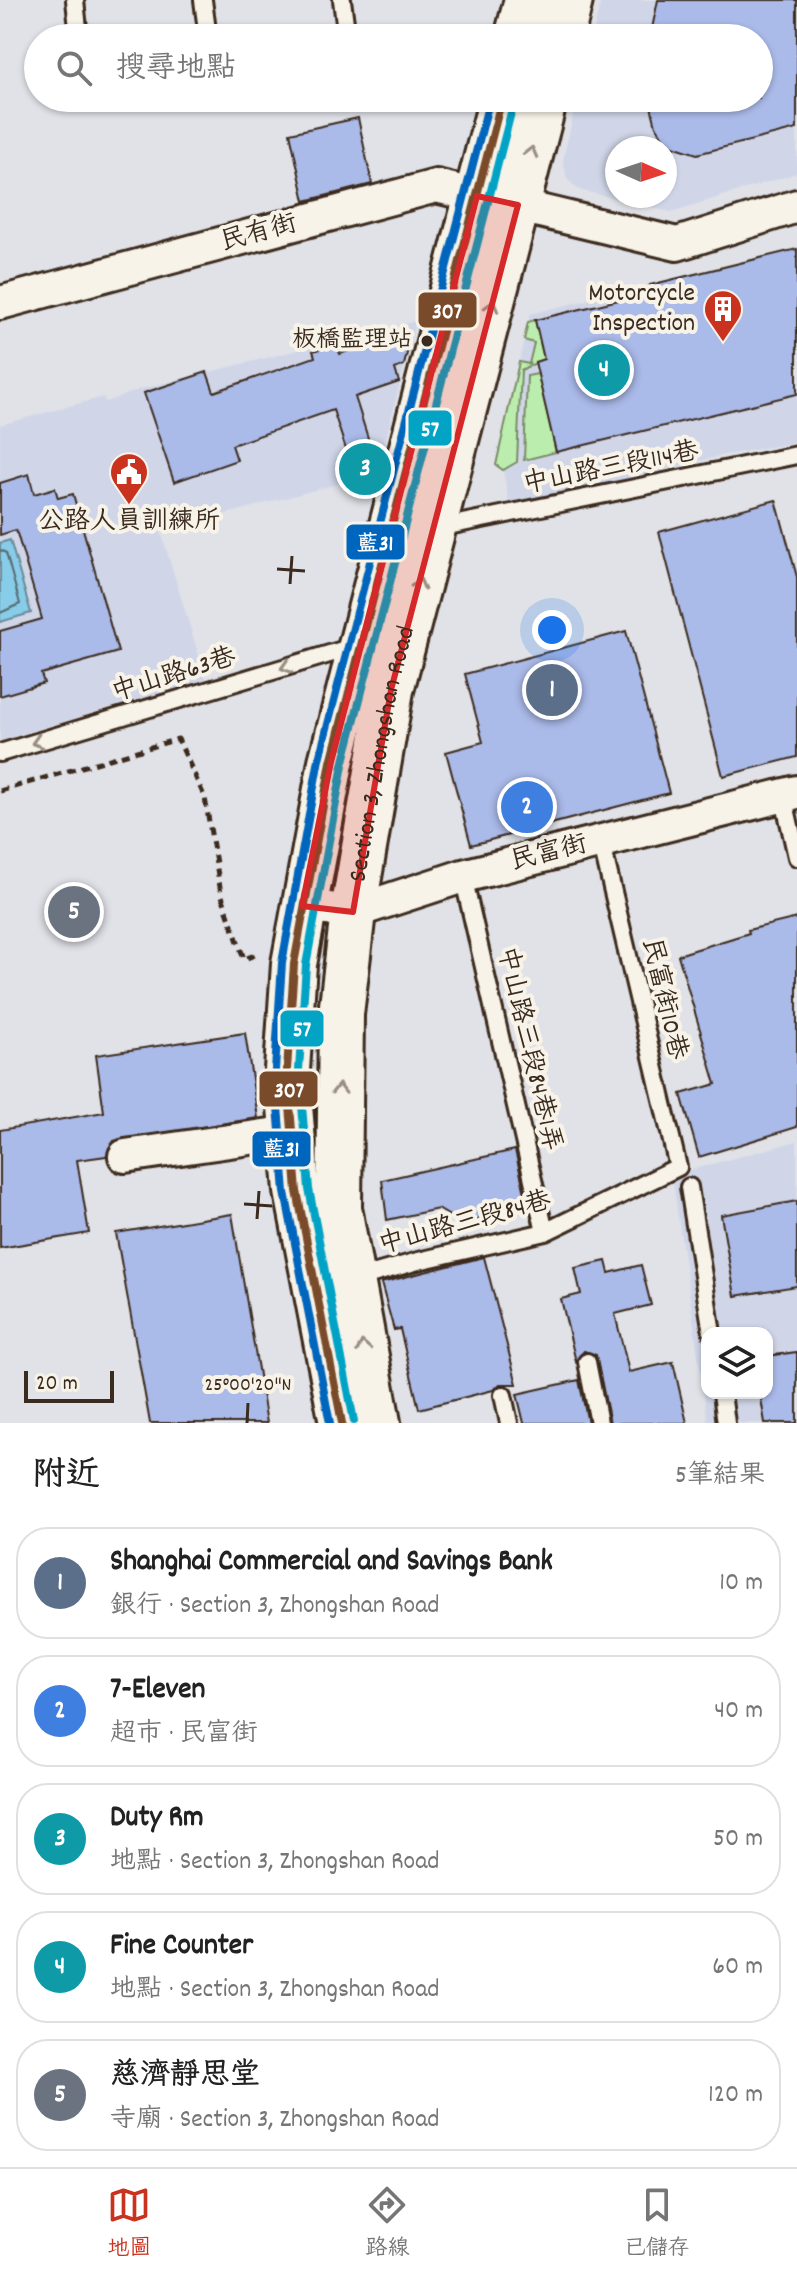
<!DOCTYPE html>
<html lang="zh-TW">
<head>
<meta charset="utf-8">
<style>
  :root { --surface:#fff; --page:#f6f6f6; --text:#222; --muted:#767676; --line:#e0e0e0; --accent:#c8321e }
  body { margin:0; font-family:Dekko,"LXGW WenKai TC",sans-serif; background:var(--page); color:var(--text) }
  .controls { position:absolute; right:24px; bottom:24px; display:grid; overflow:hidden; border-radius:16px; box-shadow:0 2px 6px #0004 }
  .controls button { width:72px; height:72px; display:grid; place-items:center; padding:0; border:0; border-bottom:2px solid var(--line); background:var(--surface); color:var(--text); font:40px sans-serif }
  .compass { position:absolute; left:605px; top:136px; width:72px; height:72px; border-radius:50%; background:var(--surface); box-shadow:0 2px 6px #0004; rotate:93deg }
  .scale { position:absolute; left:24px; bottom:20px; width:90px; box-sizing:border-box; padding-left:8px; border:4px solid #3b2a1e; border-top:0; font-size:22px; line-height:28px; white-space:nowrap; color:#3b2a1e; -webkit-text-stroke:6px #f7f3e8; paint-order:stroke }
  .you { position:absolute; left:552px; top:630px; width:28px; height:28px; margin:-20px; border:6px solid #fff; border-radius:50%; background:#1a73e8; box-shadow:0 0 0 12px #1a73e833 }
  .badge { display:grid; place-items:center; width:52px; height:52px; border-radius:50%; background:var(--accent); color:#fff; font-size:26px; font-weight:700 }
  .pin { position:absolute; translate:-50% -50%; border:4px solid #fff; box-shadow:0 2px 8px #0006 }
  .list { margin:0; padding:0; list-style:none }
  h2 { display:flex; justify-content:space-between; align-items:center; height:104px; margin:0; padding:0 32px; font-size:34px }
  h2 small { font-size:26px; font-weight:400; color:var(--muted) }
  .list li { display:grid; grid-template-columns:52px 1fr auto; gap:24px; align-items:center; box-sizing:border-box; height:112px; margin:0 16px 16px; padding:0 16px; border:2px solid var(--line); border-radius:32px }
  .list b { display:block; font-size:30px; white-space:nowrap }
  .list p { margin:0; font-size:26px; white-space:nowrap; color:var(--muted) }
  .list em { font-size:26px; font-style:normal; color:var(--muted) }
  .icon { flex:none; width:44px; height:44px; fill:none; stroke:currentColor; stroke-width:2; stroke-linecap:round; stroke-linejoin:round }
  .map { position:relative; flex:none; width:797px; height:1423px; overflow:hidden }
  .search { position:absolute; background:var(--surface); box-shadow:0 2px 6px #0004; left:24px; right:24px; top:24px; height:88px; display:flex; align-items:center; gap:20px; box-sizing:border-box; padding:0 28px; border-radius:44px; color:var(--muted); font-size:30px }
  .sheet { height:744px; background:var(--surface) }
  nav { display:flex; justify-content:space-around; align-items:center; box-sizing:border-box; height:112px; border-top:2px solid var(--line); background:var(--surface); font-size:22px; color:var(--muted) }
  nav a { display:grid; justify-items:center; gap:4px }
  nav .on { color:var(--accent) }
  .map>svg:first-child { display:block }
</style>
</head>
<body>
<div class="map">
<svg width="797" height="1423" viewBox="0 0 797 1423">
  <rect width="100%" height="100%" fill="#e0e2e8"/>
  <filter id="ink" filterUnits="userSpaceOnUse"><feTurbulence type="fractalNoise" baseFrequency=".0125" numOctaves="2"/><feDisplacementMap in="SourceGraphic" scale="16" xChannelSelector="R" yChannelSelector="G"/><feConvolveMatrix kernelMatrix="1 2 1 2 8 2 1 2 1" color-interpolation-filters="sRGB"/></filter>
  <g filter="url(#ink)">
    <path fill="#d0d6e8" fill-rule="evenodd" d="M601 0H797V173L671 212 579 190 567 179 563 160 577 98H759V38H592ZM617 148H665V196H617Z
      M797 249V442L725 455 510 506 503 470 496 465 530 314Z
      M416 321 377 473 161 532 206 679 0 741V425L103 397 106 402 141 389Z
      M797 1141V1423H708L672 1175ZM707 1333H767V1393H707Z"/>
    <path fill="#bbeeae" stroke="#7b8c66" stroke-width="2" d="M535 320 544 359 521 370 517 462 503 470 496 465 519 362 529 364 534 343 524 340 528 322Z
      M538 374 556 452 524 460 527 376Z"/>
    <path fill="#87cce9" stroke="#698b98" stroke-width="2" d="M10 540 31 613 0 622V543Z"/>
    <g fill="none" stroke-linecap="round" stroke-linejoin="round">
      <path stroke="#596b6f" stroke-width="2" d="M0 550 6 553 20 604 0 613"/>
    </g>
    <path fill="#aabae9" stroke="#3b2a1e" stroke-width="2" d="M658 0H797V129L697 154 673 146 663 137 656 126 649 98H759V38H650Z
      M358 118 372 184 305 201 290 133Z
      M797 249V394L556 452 535 362 544 359 535 320 652 292 650 285Z
      M402 332 408 349 404 365 395 369 399 382 355 397 379 473 356 480 333 410 232 445 237 460 174 482 144 393 207 372 214 392 315 357 313 351 337 344 340 354Z
      M29 474 34 494 55 488 58 498 73 494 118 652 41 674 44 683 0 696V631L42 619 16 530 0 535V483Z
      M776 500 797 577V757L723 776 659 532Z
      M626 631 669 793 471 845 446 752 483 742 465 674Z
      M797 918V1127L699 1157 681 1094 716 1084 678 955 749 933 748 930Z
      M245 1033 258 1118 114 1141 106 1156 77 1160 89 1233 0 1248V1130L104 1112 96 1055Z
      M515 1150 527 1202 463 1224 438 1209 387 1220 382 1180Z
      M797 1201V1286L735 1296 721 1215Z
      M232 1214 267 1423H150L116 1233Z
      M484 1257 517 1384H500L493 1390 419 1409 400 1329 394 1330 381 1283Z
      M606 1261 609 1273 641 1265 651 1305 615 1314 629 1372 673 1362 687 1423H610L596 1355 584 1351 576 1362 561 1299 581 1294 575 1268Z
      M797 1352V1423H765L760 1393H767V1356Z
      M579 1380 588 1423H524L517 1394Z"/>
    <g fill="none" stroke-linecap="round" stroke-linejoin="round">
      <defs>
        <path id="lane" d="M75 0 79 38
          M203 0 208 38
          M342 0 347 38
          M438 528 797 455
          M0 753 356 646
          M783 795 797 857
          M463 876 545 1232
          M689 1187 712 1333
          M355 1279 418 1261 545 1232 678 1167 601 841
          M587 1362 599 1423
          M722 1393 726 1423
          M503 1395 509 1423"/>
        <path id="street" d="M0 303 436 186 677 244 797 206
          M302 906 353 912 463 876 797 792
          M125 1156 292 1132"/>
        <g id="secondary">
          <path d="M517 38 527 0"/>
          <path d="M561 38 570 0"/>
          <path d="M342 1423 297 1191 287 1070 294 964 331 762 502 98"/>
          <path id="s1" d="M378 1423 339 1208 341 1014 353 912 391 690 545 98"/>
        </g>
      </defs>
      <use href="#lane" stroke="#3b2a1e" stroke-width="22"/>
      <use href="#street" stroke="#3b2a1e" stroke-width="38"/>
      <use href="#secondary" stroke="#3b2a1e" stroke-width="50"/>
      <path stroke="#3b2a1e" stroke-width="5" stroke-dasharray="8 6" stroke-linecap="butt" d="M0 791 178 739 205 798 221 893 244 959 260 953"/>
      <use href="#lane" stroke="#f7f3e8" stroke-width="16"/>
      <use href="#street" stroke="#f7f3e8" stroke-width="32"/>
      <use href="#secondary" stroke="#f7f3e8" stroke-width="44"/>
      <defs>
        <path id="bus-1" d="M342 1423 297 1191 287 1070 294 964 331 762 502 98"/>
        <path id="bus-2" d="M354 1421 309 1189 299 1070 306 965 343 765 514 101"/>
        <path id="bus-3" d="M330 1423 285 1192 275 1070 282 963 319 759 490 98"/>
      </defs>
      <use href="#bus-1" stroke="#f7f3e8" stroke-width="14"/>
      <use href="#bus-2" stroke="#f7f3e8" stroke-width="14"/>
      <use href="#bus-3" stroke="#f7f3e8" stroke-width="14"/>
      <use href="#bus-1" stroke="#7a4b2a" stroke-width="8"/>
      <use href="#bus-2" stroke="#03a3c5" stroke-width="8"/>
      <use href="#bus-3" stroke="#0065bd" stroke-width="8"/>
    </g>
    <defs><path id="oneway-chevron" d="M-2-3.5L2.5 0L-2 3.5" fill="none" stroke-width="1.6" stroke-linecap="round" stroke-linejoin="round" transform="scale(2)"/></defs>
    <g stroke="#998e83">
      <use href="#oneway-chevron" transform="translate(531 152) rotate(-76)"/>
      <use href="#oneway-chevron" transform="translate(492 306) rotate(-75)"/>
      <use href="#oneway-chevron" transform="translate(419 584) rotate(-75)"/>
      <use href="#oneway-chevron" transform="translate(286 667) rotate(163)"/>
      <use href="#oneway-chevron" transform="translate(37 742) rotate(163)"/>
      <use href="#oneway-chevron" transform="translate(339 1089) rotate(-89)"/>
      <use href="#oneway-chevron" transform="translate(363 1346) rotate(-101)"/>
    </g>
  </g>
  <path fill="#d62828" fill-opacity="0.2" stroke="#d62828" stroke-width="6" stroke-linejoin="round" d="M477 196 518 205 391 690 353 912 302 906 331 762Z"/>
  <path fill="none" stroke="#3b2a1e" stroke-width="3" d="M277 569 305 571M290 584 292 556M244 1204 272 1206M257 1219 259 1191M247 1423 248 1403"/>
  <defs>
    <symbol id="building-pin" viewBox="-11 -11 22 30"><path d="M0 17L-7.5 6A9.5 9.5 0 1 1 7.5 6Z" fill="#c8321e" stroke="#f7f3e8"/><path d="M-4-6H4V6H1V3H-1V6H-4ZM-2.5-4.3h1.7v1.8h-1.7ZM.8-4.3h1.7v1.8H.8ZM-2.5-1h1.7V.8h-1.7ZM.8-1h1.7V.8H.8Z" fill="#fff"/></symbol>
    <symbol id="civic-pin" viewBox="-11 -11 22 30"><path d="M0 17L-7.5 6A9.5 9.5 0 1 1 7.5 6Z" fill="#c8321e" stroke="#f7f3e8"/><path d="M-.6-6.5H3V-4.5H.6V-3L4-1V1h2V6H-6V1h2V-1L-.6-3ZM-1.2 2.5V6h2.4V2.5Z" fill="#fff"/></symbol>
  </defs>
  <g fill-rule="evenodd">
    <use href="#building-pin" x="701" y="287" width="44" height="60"/>
    <use href="#civic-pin" x="107" y="450" width="44" height="60"/>
  </g>
  <circle fill="#3b2a1e" stroke="#f7f3e8" stroke-width="3" cx="427" cy="341" r="7"/>
  <g text-anchor="middle" dominant-baseline="central" stroke-width="8" stroke-linejoin="round" paint-order="stroke">
    <g font-size="24" fill="#3b2a1e" stroke="#f7f3e8" text-anchor="end">
      <text x="412" y="341">板橋監理站</text>
    </g>
    <g font-size="26" fill="#3b2a1e" stroke="#f7f3e8">
      <text transform="translate(259 234) rotate(-15)">民有街</text>
      <text transform="translate(611 469) rotate(-11)">中山路三段114巷</text>
      <text transform="translate(174 676) rotate(-17)">中山路63巷</text>
      <text stroke="none"><textPath href="#s1" startOffset="676">Section 3, Zhongshan Road</textPath></text>
      <text transform="translate(549 854) rotate(-14)">民富街</text>
      <text transform="translate(663 999) rotate(77)">民富街10巷</text>
      <text transform="translate(528 1049) rotate(77)">中山路三段84巷1弄</text>
      <text transform="translate(465 1224) rotate(-15)">中山路三段84巷</text>
    </g>
    <g font-size="26" fill="#3b2a1e" stroke="#f7f3e8" text-anchor="end">
      <text x="695" y="294">Motorcycle<tspan x="695" dy="30">Inspection</tspan></text>
      <text x="129" y="522" text-anchor="middle">公路人員訓練所</text>
    </g>
  </g>
  <g font-size="20" text-anchor="middle" fill="#3b2a1e" stroke="#f7f3e8" stroke-width="8" stroke-linejoin="round" paint-order="stroke">
    <text x="248" y="1390">25°00'20"N</text>
  </g>
  <g stroke="#f7f3e8" stroke-width="3">
    <rect x="417" y="291" width="61" height="38" rx="8" fill="#7a4b2a"/>
    <rect x="407" y="409" width="46" height="38" rx="8" fill="#03a3c5"/>
    <rect x="345" y="523" width="61" height="38" rx="8" fill="#0065bd"/>
    <rect x="279" y="1009" width="46" height="39" rx="8" fill="#03a3c5"/>
    <rect x="258" y="1070" width="61" height="38" rx="8" fill="#7a4b2a"/>
    <rect x="251" y="1130" width="61" height="38" rx="8" fill="#0065bd"/>
  </g>
  <g font-size="22" text-anchor="middle" font-weight="bold" fill="#fff">
    <text x="447" y="318">307</text>
    <text x="430" y="436">57</text>
    <text x="375" y="550">藍31</text>
    <text x="302" y="1036">57</text>
    <text x="289" y="1097">307</text>
    <text x="281" y="1156">藍31</text>
  </g>
</svg>
<div class="controls">
<button><svg class="icon" aria-label="layers" viewBox="0 0 24 24"><path d="M12 4l9 5-9 5-9-5zM3 14l9 5 9-5"/></svg></button>
</div>
<svg class="compass" viewBox="-18 -18 36 36"><path d="M0-13l5 13h-10z" fill="#e53935"/><path d="M0 13l5-13h-10z" fill="#767676"/></svg>
<div class="scale">20 m</div>
<div class="you"></div>
<div class="pin badge" style="left:552px;top:690px;background:#5c6f8a">1</div>
<div class="pin badge" style="left:527px;top:807px;background:#3f7fe0">2</div>
<div class="pin badge" style="left:365px;top:469px;background:#0f9aa8">3</div>
<div class="pin badge" style="left:604px;top:370px;background:#0f9aa8">4</div>
<div class="pin badge" style="left:74px;top:912px;background:#6b7280">5</div>
<div class="search"><svg class="icon" aria-label="search" viewBox="0 0 24 24"><circle cx="10" cy="10" r="6"/><path d="M15 15l6 6"/></svg>搜尋地點</div>
</div>
<section class="sheet">
<h2>附近<small>5筆結果</small></h2>
<ul class="list">
<li><span class="badge" style="background:#5c6f8a">1</span><div><b>Shanghai Commercial and Savings Bank</b><p>銀行 · Section 3, Zhongshan Road</p></div><em>10 m</em></li>
<li><span class="badge" style="background:#3f7fe0">2</span><div><b>7-Eleven</b><p>超市 · 民富街</p></div><em>40 m</em></li>
<li><span class="badge" style="background:#0f9aa8">3</span><div><b>Duty Rm</b><p>地點 · Section 3, Zhongshan Road</p></div><em>50 m</em></li>
<li><span class="badge" style="background:#0f9aa8">4</span><div><b>Fine Counter</b><p>地點 · Section 3, Zhongshan Road</p></div><em>60 m</em></li>
<li><span class="badge" style="background:#6b7280">5</span><div><b>慈濟靜思堂</b><p>寺廟 · Section 3, Zhongshan Road</p></div><em>120 m</em></li>
</ul>
</section>
<nav>
<a class="on"><svg class="icon" aria-label="map" viewBox="0 0 24 24"><path d="M3 6l6-2 6 2 6-2v14l-6 2-6-2-6 2zM9 4v14M15 6v14"/></svg>地圖</a>
<a><svg class="icon" aria-label="directions" viewBox="0 0 24 24"><path d="M12 3l9 9-9 9-9-9zM9 14v-3h6M13 9l2 2-2 2"/></svg>路線</a>
<a><svg class="icon" aria-label="saved" viewBox="0 0 24 24"><path d="M7 4h10v16l-5-4-5 4z"/></svg>已儲存</a>
</nav>
</body>
</html>
